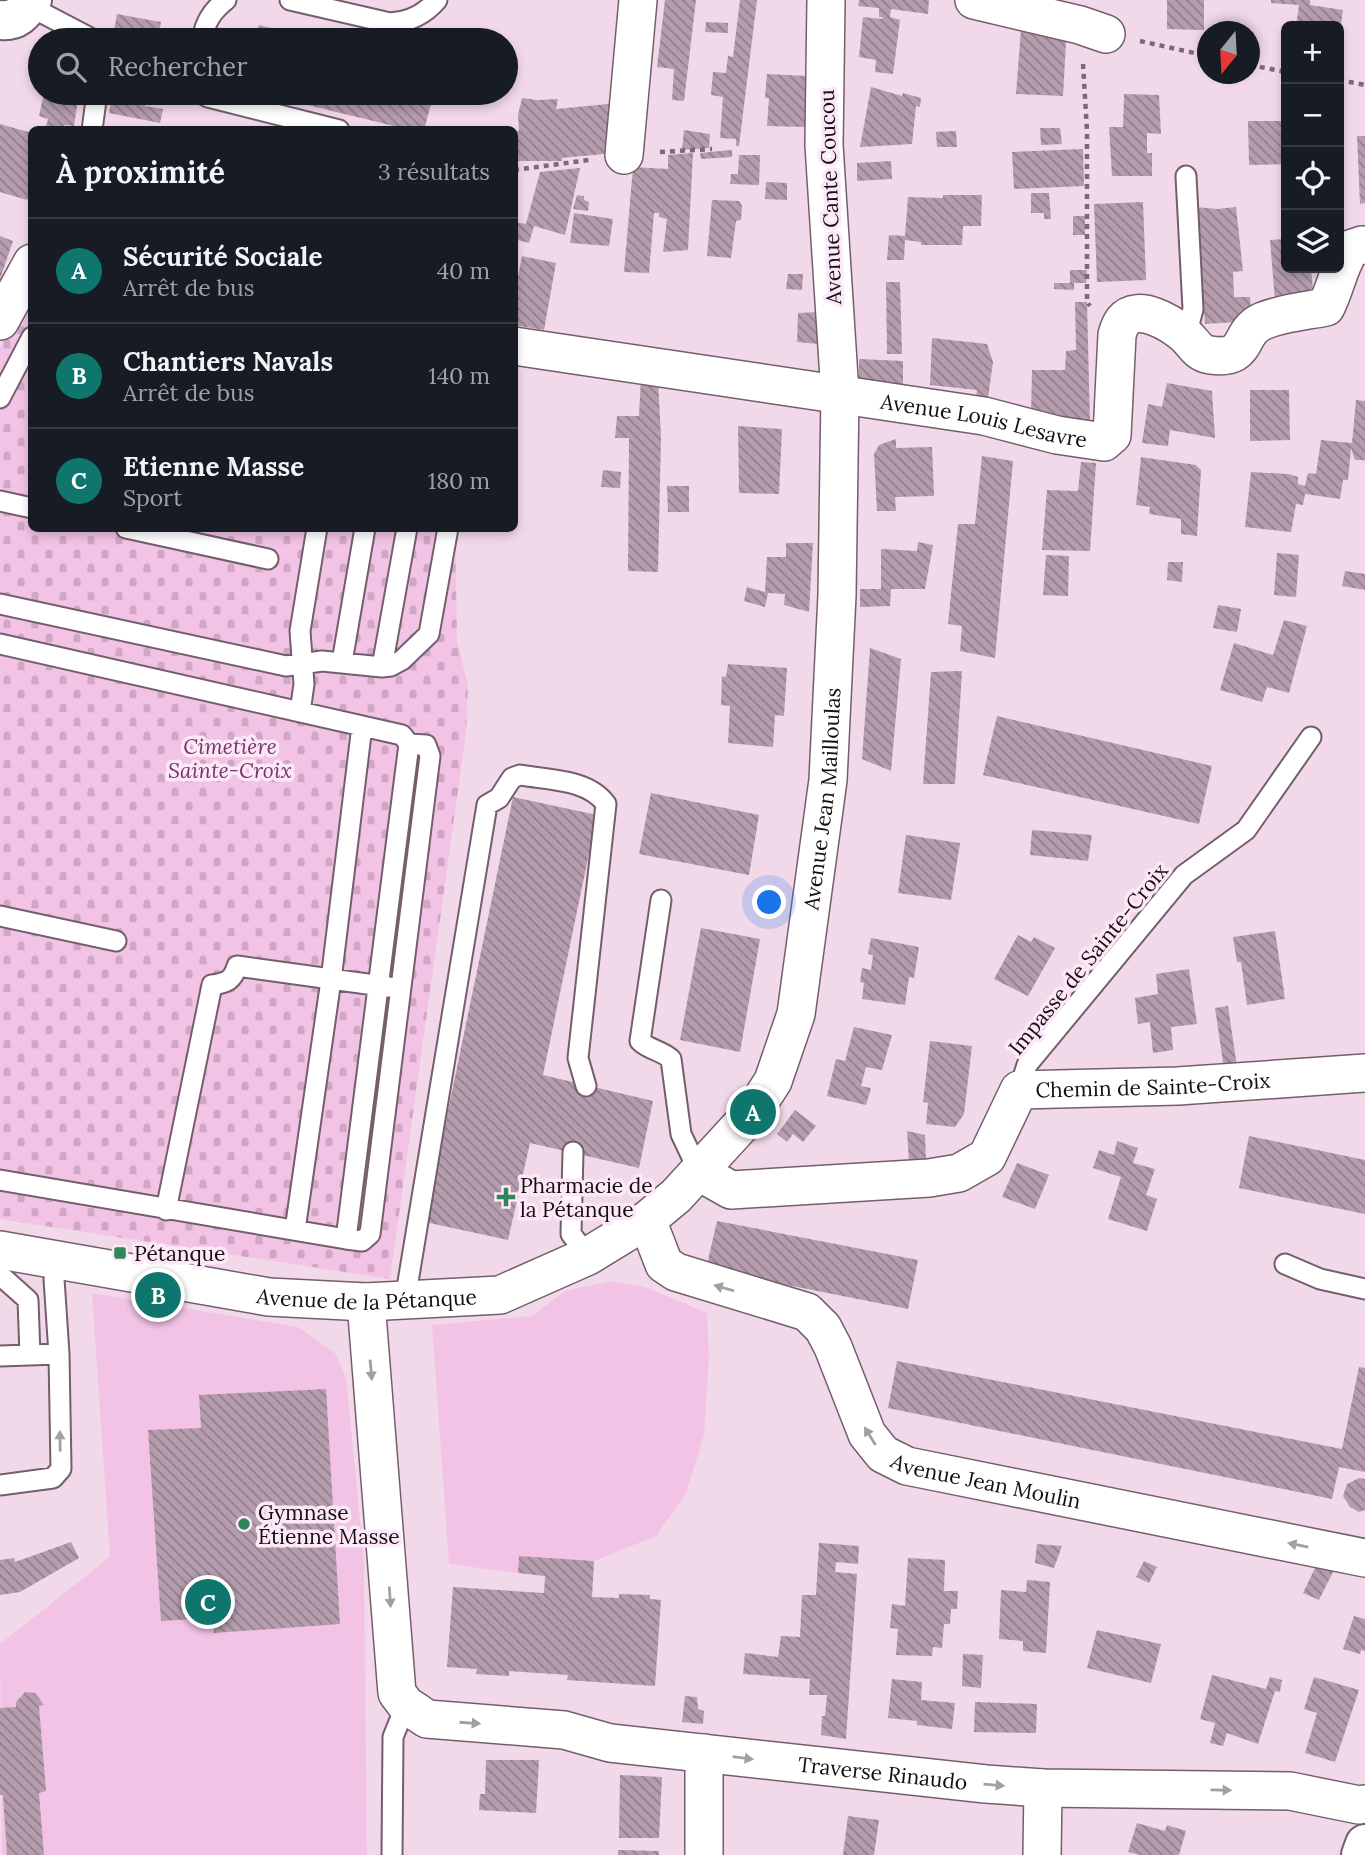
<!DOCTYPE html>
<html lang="fr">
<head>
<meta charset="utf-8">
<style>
  :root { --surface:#171b24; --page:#242831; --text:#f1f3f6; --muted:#9ea1a6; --line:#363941; --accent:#0f766e }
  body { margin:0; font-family:Lora,serif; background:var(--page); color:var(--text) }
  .controls { position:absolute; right:21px; top:21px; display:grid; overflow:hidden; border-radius:10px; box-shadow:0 4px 10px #0003 }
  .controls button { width:63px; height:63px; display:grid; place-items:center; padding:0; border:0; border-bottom:2px solid var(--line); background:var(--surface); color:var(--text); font:35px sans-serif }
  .compass { position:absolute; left:1197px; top:21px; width:63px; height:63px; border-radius:50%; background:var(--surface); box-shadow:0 4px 10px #0003; rotate:198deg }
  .you { position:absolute; left:770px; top:903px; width:24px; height:24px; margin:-18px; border:5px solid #fff; border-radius:50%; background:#1a73e8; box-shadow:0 0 0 10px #1a73e833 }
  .badge { display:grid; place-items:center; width:46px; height:46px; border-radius:50%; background:var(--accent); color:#fff; font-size:23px; font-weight:700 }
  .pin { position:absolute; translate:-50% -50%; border:4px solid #fff; box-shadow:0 2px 7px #0006 }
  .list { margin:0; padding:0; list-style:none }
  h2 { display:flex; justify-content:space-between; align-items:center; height:91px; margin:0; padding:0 28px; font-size:30px }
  h2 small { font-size:23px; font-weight:400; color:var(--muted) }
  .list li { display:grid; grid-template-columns:46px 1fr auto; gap:21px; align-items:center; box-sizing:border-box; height:105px; padding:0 28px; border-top:2px solid var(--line) }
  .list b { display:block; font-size:26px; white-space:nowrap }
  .list p { margin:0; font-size:23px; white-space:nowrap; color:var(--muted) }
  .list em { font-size:23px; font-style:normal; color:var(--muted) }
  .icon { flex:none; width:38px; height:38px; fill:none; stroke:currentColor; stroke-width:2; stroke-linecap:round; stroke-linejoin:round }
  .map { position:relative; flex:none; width:1365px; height:1855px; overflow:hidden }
  .search { position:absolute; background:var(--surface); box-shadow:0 4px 10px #0003; left:28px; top:28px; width:490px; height:77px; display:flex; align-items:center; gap:18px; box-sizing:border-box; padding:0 24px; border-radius:38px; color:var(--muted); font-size:26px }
  .panel { position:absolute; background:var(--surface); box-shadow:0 4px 10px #0003; left:28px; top:126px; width:490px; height:406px; border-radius:10px }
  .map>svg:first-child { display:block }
</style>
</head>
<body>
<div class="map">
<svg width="1365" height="1855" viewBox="0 0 1365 1855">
  <defs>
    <pattern id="cemetery-stones" width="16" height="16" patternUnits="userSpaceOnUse" patternTransform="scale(1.75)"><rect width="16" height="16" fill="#f3c3e5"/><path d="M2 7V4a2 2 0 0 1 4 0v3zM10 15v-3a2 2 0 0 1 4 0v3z" fill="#d0a6c4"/></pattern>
    <pattern id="building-back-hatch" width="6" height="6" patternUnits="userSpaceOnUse" patternTransform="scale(1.75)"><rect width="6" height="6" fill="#b59dae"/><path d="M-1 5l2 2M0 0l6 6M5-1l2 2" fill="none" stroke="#927e8c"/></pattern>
  </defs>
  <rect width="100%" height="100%" fill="#f2d9ea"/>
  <path fill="url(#cemetery-stones)" d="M31 292 32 528 455 529 457 640 468 686 466 733 390 1279 0 1219V346Z"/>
  <path fill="#f3c3e5" d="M611 1281 645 1287 707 1313 709 1354 704 1435 686 1493 656 1536 594 1561 520 1556 518 1573 449 1564 432 1325 532 1316 565 1291Z
    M92 1293 298 1327 335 1353 346 1378 364 1561 367 1855H2L0 1644 110 1557Z"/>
  <path fill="url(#building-back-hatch)" d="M665 0H696L684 101 672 100 674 69 657 67Z
    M740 0H757L739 146H736V139L720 138 723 97 711 95 713 72 726 73 728 56 733 57Z
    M859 0H929L928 14 891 9 890 17 900 20 893 74 875 72 876 60 859 57 863 17 882 19 883 17H879V8L858 6Z
    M1167 0H1204V30L1167 29Z
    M1271 0H1310V5L1343 10 1340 33 1339 26H1296L1299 5 1271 3Z
    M117 14 161 22 158 40H112Z
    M1022 16 1067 25 1063 96 1016 94Z
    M706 22 728 23V33L705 32Z
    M259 25 294 34 293 40H214L217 28 256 37Z
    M767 74 807 76 805 127 767 126 769 98H765Z
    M871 87 902 96 903 93 921 98 920 107 916 106 912 144 860 147Z
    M44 93H79L74 126 64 125 63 130H45L48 119 39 116Z
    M113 93H148L145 106 163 109 160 123 109 113Z
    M276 93H434L424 130H410L275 97Z
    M1124 94 1159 95 1161 134 1147 133V153H1152V176H1112L1109 127H1123Z
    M522 98 538 100 558 99 556 109 618 103 614 153 562 158V161H514V131H519L518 115Z
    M1248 121H1286V164L1249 165Z
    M0 124 32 133V189L27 200 0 192Z
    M1040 128H1060L1062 144 1041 145Z
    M684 130 710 134 709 148 682 150Z
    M956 131 957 147H937L936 132Z
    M1357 136H1365V203L1360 204Z
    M1083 149 1084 186 1014 189 1012 152Z
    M732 150V157L701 159 700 153Z
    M693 153 688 250 663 252 667 219 659 217V213H654L649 273 624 272 633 167 668 169V155Z
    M739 155H760L759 185 730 184 731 174H738Z
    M891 161 892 179 857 181V163Z
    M580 168 565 235 534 226 529 243 514 239V222L526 224 540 172Z
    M766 182 787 183V200L765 199Z
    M1031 193H1049L1051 219H1044V213H1031Z
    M577 195 584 196V200L589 202 588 211 573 209Z
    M943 195H982L981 226H963L962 245H921V242L905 240 904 260H887L889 235 905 236 908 197 943 198Z
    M712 200 739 201 742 206 741 220 736 221 731 258 707 256Z
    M1143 202 1146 280 1097 282 1094 204Z
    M1196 207 1217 209 1236 207 1243 271 1233 272 1234 297H1250L1252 321 1205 324Z
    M574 213 613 219 609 246 570 243Z
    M1073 216H1085V235H1073Z
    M0 236 13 241 0 279Z
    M1286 239V268H1311L1314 300 1276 314 1270 240Z
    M522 256 556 263 544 330 514 325V287H516Z
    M1070 270H1087L1086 283H1074V290L1054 289V283H1070Z
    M788 274H803L802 290 786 289Z
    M886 282H900L902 354H887Z
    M1075 302H1087L1090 423 1031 414 1032 370H1065L1066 351 1076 350Z
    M819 312V344L797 342 798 313Z
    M932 338 987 344 993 362 987 405 975 404 977 390 930 385Z
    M859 359 903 361V391L859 383Z
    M641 377 658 379 661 438 658 572 628 571 629 438H615L617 416H639Z
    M1167 383 1212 391 1215 438 1170 430 1168 446 1142 443 1148 404 1162 407Z
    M1250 390H1289L1290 440 1250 441Z
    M1356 400 1365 401V460H1355L1351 448 1348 480H1343L1340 499 1305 494 1303 505 1296 504 1291 532 1245 527 1251 472 1288 474 1298 477V484L1305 486 1308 473 1316 474 1321 440 1352 443Z
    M738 426 782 429 779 494 739 493Z
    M896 439V448L932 447 934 496 895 497 896 511H877L874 454 879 445Z
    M982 456 1013 461 995 658 960 651 962 626 948 624 958 524H975Z
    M1141 457 1196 465 1201 470 1197 536 1181 534V519L1149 514 1150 507 1136 505Z
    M1081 462 1096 463 1090 551 1042 550 1047 490 1078 491Z
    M603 470 621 472 620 488 601 487Z
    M667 486H689V512H668Z
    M918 542 933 545 925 589H891L890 606 860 607V589H881V549L917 551Z
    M786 543H813L809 612 784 605 785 594 768 593 765 607 744 601 747 587 765 592 767 557H786Z
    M1277 553 1299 555 1296 597 1274 595Z
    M1046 555 1069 556 1068 596 1043 595Z
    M1168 562H1183L1182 582 1167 580Z
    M1345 571 1365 574V590L1342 586Z
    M1218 605 1241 609 1237 632 1213 628Z
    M1284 620 1307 626 1289 693 1267 687 1262 702 1220 690 1234 643 1273 655Z
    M870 648 901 659 891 771 862 759Z
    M728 664 787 668 784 716 775 715 773 747 728 743 730 706 721 705 722 676 726 677Z
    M962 671 955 784H923L931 672Z
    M997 716 1212 766 1199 824 983 775Z
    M651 793 759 815 749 875 639 854Z
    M513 797 597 815 543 1075 653 1101 639 1168 530 1143 508 1240 425 1222Z
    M1032 830 1092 835 1088 861 1030 855Z
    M906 835 960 843 951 900 898 893Z
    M701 928 760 939 740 1052 680 1040Z
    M1275 931 1285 999 1247 1005 1241 962H1237L1233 937Z
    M1018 935 1031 942 1034 937 1055 948 1028 996 994 979Z
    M871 938 919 947 914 978 909 977 905 1005 862 999 864 983 860 982 862 968 871 970 873 955 868 954Z
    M1189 969 1197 1024 1171 1027 1173 1050 1153 1053 1150 1022 1138 1024 1135 998 1158 994 1156 974Z
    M1228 1006 1237 1067 1224 1069 1215 1008Z
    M854 1027 892 1035 882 1070 866 1067 861 1086 871 1088 866 1105 827 1096 836 1059 845 1061Z
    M930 1041 972 1046 964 1114 955 1127 926 1124 928 1103 923 1102Z
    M795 1110 816 1126 803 1142 793 1134 787 1142 777 1134Z
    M907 1131 925 1135 926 1161 909 1162Z
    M1249 1136 1365 1160V1214L1239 1188Z
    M1117 1141 1138 1148 1133 1163 1155 1169 1146 1195 1157 1199 1147 1231 1108 1219 1121 1177 1093 1168 1099 1150 1114 1155Z
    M1017 1163 1049 1175 1035 1209 1002 1197Z
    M717 1221 918 1260 908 1309 706 1269Z
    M897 1361 1342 1449 1359 1367 1365 1368V1472L1339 1467 1332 1499 888 1408Z
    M326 1389 340 1624 214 1633 213 1618 161 1621 148 1430 201 1428 199 1395Z
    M1359 1478 1365 1479V1510L1359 1512 1350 1507 1343 1496 1347 1484Z
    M71 1542 79 1558 20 1592 0 1595V1560L14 1558 15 1562Z
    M819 1543 859 1546 858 1564 836 1562 835 1572 857 1574 846 1739 821 1735 822 1716H825L827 1695H809L810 1679 743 1674 745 1653 778 1657 781 1636 800 1637 802 1595H816Z
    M1037 1544 1062 1546 1054 1568 1035 1563Z
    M519 1556 594 1561 592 1597 619 1598V1594L650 1595V1599L661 1600 655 1686 567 1680 568 1675 509 1671V1676L476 1674 477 1669 447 1667 453 1587 544 1593 545 1576 518 1573Z
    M908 1558 945 1560 944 1591H958L957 1609H951L950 1624H944L942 1648 933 1647 932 1656 896 1655 898 1629 890 1628 892 1604 905 1606Z
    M1144 1561 1157 1567 1149 1583 1136 1577Z
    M1317 1564 1335 1568 1319 1600 1303 1593Z
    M1027 1580 1050 1582 1046 1653 1023 1651V1641L999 1639 1001 1590 1026 1592Z
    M1354 1616 1365 1619V1651L1361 1650 1360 1654 1343 1649Z
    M1097 1630 1161 1644 1151 1683 1087 1668Z
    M963 1654 983 1655 981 1688 962 1686Z
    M1212 1675 1266 1689 1270 1677 1282 1680 1280 1692 1275 1691 1258 1744 1227 1733 1223 1746 1210 1743 1215 1723 1200 1719Z
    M1314 1677 1359 1690 1335 1762 1305 1753 1317 1713 1304 1709Z
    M892 1679 922 1682 921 1700 955 1703 952 1729 917 1725V1721L888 1718Z
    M25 1692 35 1693 44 1705 39 1706 46 1791 39 1793 44 1855H7L3 1795H0V1708L16 1707V1702Z
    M685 1696 697 1697 698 1709 704 1711 703 1724 682 1722Z
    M975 1702 1037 1704 1036 1733 974 1732Z
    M486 1760H539L536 1813 479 1810 480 1794H485Z
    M620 1775 662 1777 659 1838H619Z
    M848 1816 879 1820 874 1855H843Z
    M1137 1823 1165 1831 1167 1825 1186 1831 1179 1855H1139L1128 1852Z
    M618 1850 659 1851V1855H618Z"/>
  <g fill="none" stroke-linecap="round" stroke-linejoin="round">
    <defs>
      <path id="service" d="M290 0 390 23C409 22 425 14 437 0
        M29 6 94 40
        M202 40C205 22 212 11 226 0
        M200 93 208 97 339 130
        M92 130 97 93
        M1186 176 1193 309 1186 336
        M0 398 32 337
        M0 501 32 508
        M126 528 268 559
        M0 604 286 666 322 661 382 667 391 666 402 660 429 634 448 528
        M0 644 402 735 409 744 346 1239
        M342 662 365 528
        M382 667 407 528
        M300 712 304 684 300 631 317 528
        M661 900 640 1041C649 1050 661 1050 671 1059L681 1134 699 1172
        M0 916 116 941
        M1019 1090 1027 1065 1184 875 1246 830 1311 737
        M573 1152 571 1234 588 1256
        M0 1180 346 1239 362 1241 370 1234 430 756 426 745 409 744
        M166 1210 212 985C227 983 233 980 237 966L389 987
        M295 1230 331 980 362 726
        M1285 1264 1320 1279 1365 1289
        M0 1275 28 1300 30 1355
        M405 1300 487 805 499 798 512 778 520 775C549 780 588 779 606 804L578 1058 586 1086
        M0 1356 59 1354
        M0 1485 53 1478 61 1469 59 1354 54 1279 58 1259
        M392 1855 393 1737 406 1705"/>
      <g id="minor">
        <path d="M974 0 1080 25 1106 34"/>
        <path d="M624 155 638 0"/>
        <path d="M0 321 32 263"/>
        <path id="s1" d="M514 346 984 416 1057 435 1104 442 1112 435 1117 335C1118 331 1120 325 1123 321 1138 302 1172 324 1185 335 1194 343 1197 353 1210 355 1251 361 1236 333 1263 321 1282 313 1306 311 1326 307 1336 287 1338 269 1350 249L1362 245"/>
        <path id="s2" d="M699 1172 731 1190 929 1178 959 1173 987 1157 1019 1090 1178 1086 1365 1073"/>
        <path id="s3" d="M647 1220 664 1264 676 1272 807 1312 823 1328 833 1347 867 1434 883 1454 907 1466 1365 1558"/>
        <path id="s4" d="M0 1250 269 1297 366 1302 500 1295 588 1256 647 1220 676 1196 753 1112 773 1081 796 1014 828 780 837 595 840 394 824 145 826 0"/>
        <path id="s5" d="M366 1302 397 1693 406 1705 427 1719 564 1730 610 1743 986 1784 1043 1788 1290 1791 1359 1805 1365 1804"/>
        <path d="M704 1855V1753"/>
        <path d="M1042 1855 1043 1788"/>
      </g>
      <path id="tertiary" d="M0 20C16 22 24 13 32 0
        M1361 1855 1365 1844"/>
    </defs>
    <use href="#service" stroke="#745e6d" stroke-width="23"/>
    <use href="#minor" stroke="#745e6d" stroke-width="40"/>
    <use href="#tertiary" stroke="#745e6d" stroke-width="42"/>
    <path stroke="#7a6a75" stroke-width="4.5" stroke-dasharray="5 5" stroke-linecap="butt" d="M1140 41 1208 56
      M1083 64 1087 131V302L1090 306
      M1250 65 1286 72
      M1339 80 1365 85
      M660 152 712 149
      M514 170 589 160"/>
    <use href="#service" stroke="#fff" stroke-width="19"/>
    <use href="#minor" stroke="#fff" stroke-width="37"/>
    <use href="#tertiary" stroke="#fff" stroke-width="38"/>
  </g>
  <defs><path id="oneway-solid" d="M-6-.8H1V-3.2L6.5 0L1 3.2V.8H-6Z" transform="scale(1.75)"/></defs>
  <g fill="#a29fa1">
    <use href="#oneway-solid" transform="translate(724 1288) rotate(-164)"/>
    <use href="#oneway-solid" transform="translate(371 1370) rotate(85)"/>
    <use href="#oneway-solid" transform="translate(870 1436) rotate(-122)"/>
    <use href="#oneway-solid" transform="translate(60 1441) rotate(-91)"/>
    <use href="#oneway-solid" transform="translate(1298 1545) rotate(-169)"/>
    <use href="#oneway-solid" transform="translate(390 1597) rotate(86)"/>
    <use href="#oneway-solid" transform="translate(470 1723) rotate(4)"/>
    <use href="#oneway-solid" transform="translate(743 1758) rotate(7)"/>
    <use href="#oneway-solid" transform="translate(994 1785) rotate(5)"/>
    <use href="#oneway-solid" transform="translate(1221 1790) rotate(1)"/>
  </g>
  <g fill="#308659" stroke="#fce8f6" stroke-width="2.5">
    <path d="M502.5 1186.5h7v7h7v7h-7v7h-7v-7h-7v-7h7z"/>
    <rect x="113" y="1246" width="14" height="14" rx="3.5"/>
    <circle cx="244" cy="1524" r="7"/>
  </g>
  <g text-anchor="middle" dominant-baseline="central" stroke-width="7" stroke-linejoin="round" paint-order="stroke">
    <g font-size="21" fill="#160e14" stroke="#fce8f6">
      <text transform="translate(830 197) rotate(-92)">Avenue Cante Coucou</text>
      <text stroke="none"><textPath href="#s1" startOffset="476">Avenue Louis Lesavre</textPath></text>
      <text stroke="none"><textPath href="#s4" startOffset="1146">Avenue Jean Mailloulas</textPath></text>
      <text transform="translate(1088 959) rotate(-51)">Impasse de Sainte-Croix</text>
      <text stroke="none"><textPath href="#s2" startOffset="506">Chemin de Sainte-Croix</textPath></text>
      <text stroke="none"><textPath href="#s4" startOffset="371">Avenue de la Pétanque</textPath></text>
      <text stroke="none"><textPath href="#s3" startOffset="469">Avenue Jean Moulin</textPath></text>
      <text stroke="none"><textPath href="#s5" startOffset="892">Traverse Rinaudo</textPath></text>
    </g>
    <g font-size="21" font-style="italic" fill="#7a3269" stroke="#fce8f6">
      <text x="230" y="746">Cimetière<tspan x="230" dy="24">Sainte-Croix</tspan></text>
    </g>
    <g font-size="21" fill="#160e14" stroke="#fce8f6" text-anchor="start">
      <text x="520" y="1185">Pharmacie de<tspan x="520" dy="24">la Pétanque</tspan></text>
      <text x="134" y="1253">Pétanque</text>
      <text x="258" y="1512">Gymnase<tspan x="258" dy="24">Étienne Masse</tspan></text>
    </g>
  </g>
</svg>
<div class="controls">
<button>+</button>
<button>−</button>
<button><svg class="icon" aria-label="locate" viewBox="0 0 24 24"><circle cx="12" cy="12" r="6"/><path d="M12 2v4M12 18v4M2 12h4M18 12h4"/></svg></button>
<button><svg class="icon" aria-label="layers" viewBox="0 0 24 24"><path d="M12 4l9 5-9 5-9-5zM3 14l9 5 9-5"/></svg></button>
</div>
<svg class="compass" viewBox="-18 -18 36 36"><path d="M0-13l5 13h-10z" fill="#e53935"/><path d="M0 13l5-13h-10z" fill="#9ea1a6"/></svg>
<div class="you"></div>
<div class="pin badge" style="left:753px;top:1112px">A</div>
<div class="pin badge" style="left:158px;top:1295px">B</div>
<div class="pin badge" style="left:208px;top:1602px">C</div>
<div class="search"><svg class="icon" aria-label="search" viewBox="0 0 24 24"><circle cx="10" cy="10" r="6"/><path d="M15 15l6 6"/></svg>Rechercher</div>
<section class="panel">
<h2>À proximité<small>3 résultats</small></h2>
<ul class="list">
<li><span class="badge">A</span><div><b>Sécurité Sociale</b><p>Arrêt de bus</p></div><em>40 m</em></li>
<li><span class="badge">B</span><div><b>Chantiers Navals</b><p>Arrêt de bus</p></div><em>140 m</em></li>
<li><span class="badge">C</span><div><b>Etienne Masse</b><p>Sport</p></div><em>180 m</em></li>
</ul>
</section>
</div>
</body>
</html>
